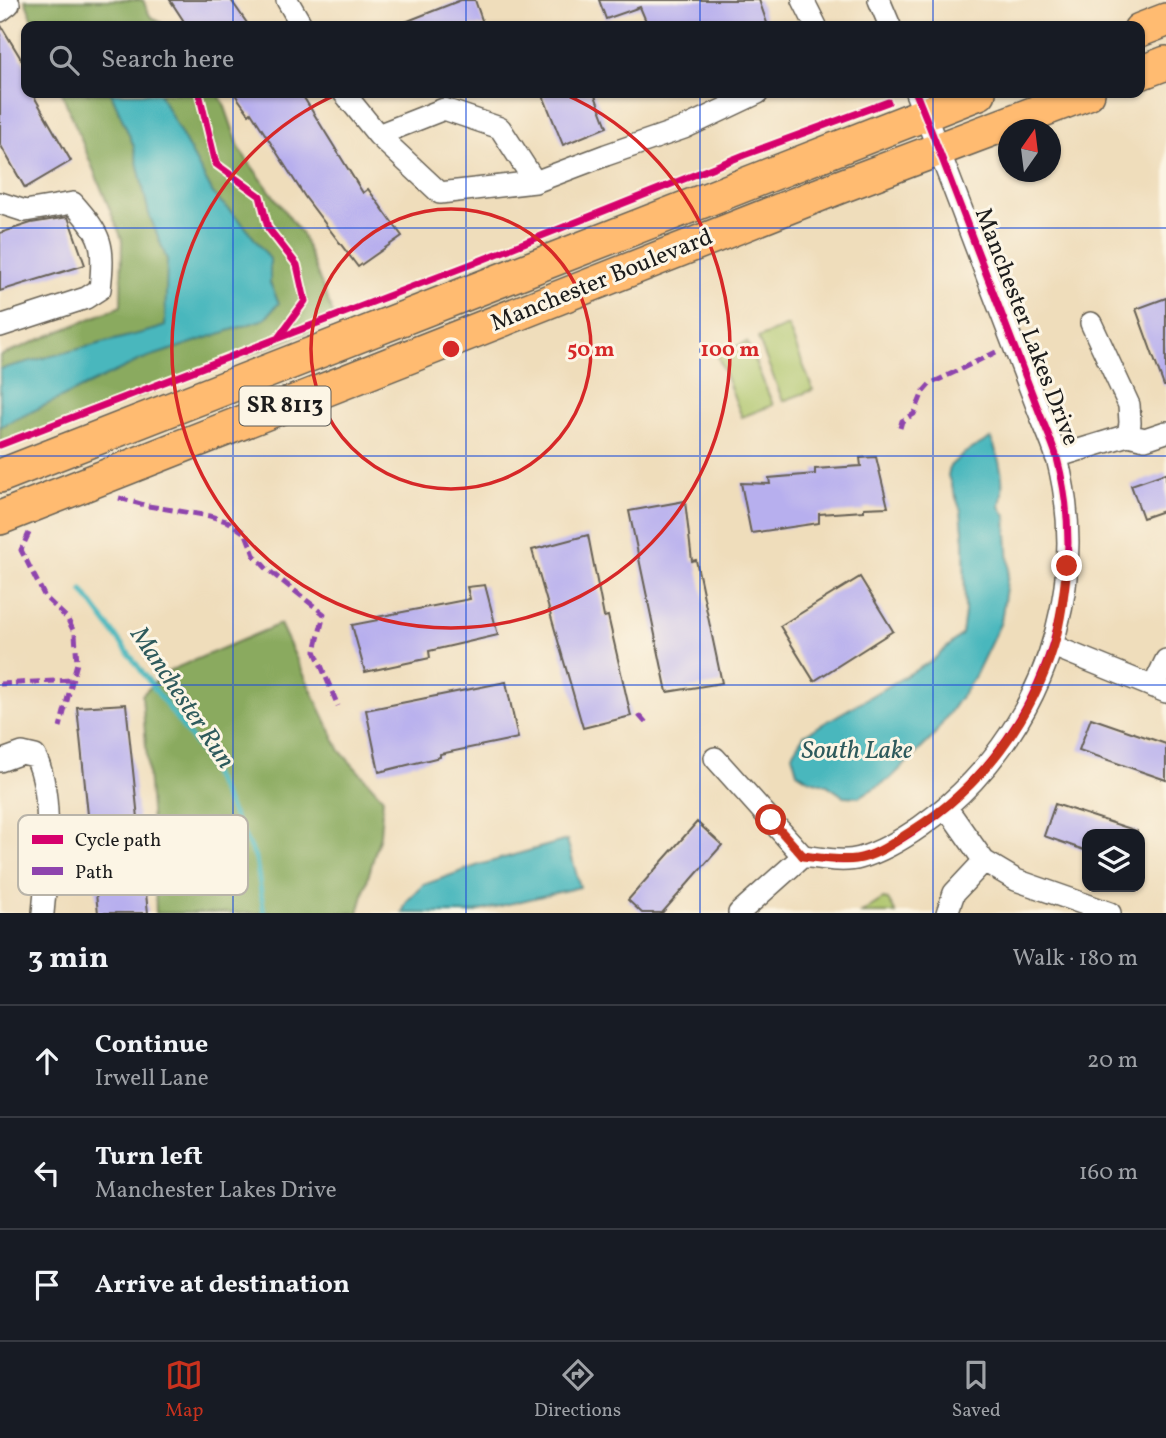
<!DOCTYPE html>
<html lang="en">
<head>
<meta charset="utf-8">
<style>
  :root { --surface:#171b24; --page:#242831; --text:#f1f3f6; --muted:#9ea1a6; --line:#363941; --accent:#c8321e }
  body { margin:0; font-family:Vollkorn,serif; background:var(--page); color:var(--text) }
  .controls { position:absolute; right:21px; bottom:21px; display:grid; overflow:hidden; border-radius:14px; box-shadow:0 2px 5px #0004 }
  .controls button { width:63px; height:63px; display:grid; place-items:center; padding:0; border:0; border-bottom:2px solid var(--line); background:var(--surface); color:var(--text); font:35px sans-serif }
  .compass { position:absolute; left:998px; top:119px; width:63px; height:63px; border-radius:50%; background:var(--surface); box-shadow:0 2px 5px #0004; rotate:14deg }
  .stop { position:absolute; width:21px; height:21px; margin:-16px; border:5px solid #c8321e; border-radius:50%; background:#fff }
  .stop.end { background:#c8321e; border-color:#fff; box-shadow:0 2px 7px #0008 }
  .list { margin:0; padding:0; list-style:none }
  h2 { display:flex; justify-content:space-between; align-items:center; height:91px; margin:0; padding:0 28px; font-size:30px }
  h2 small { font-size:23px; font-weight:400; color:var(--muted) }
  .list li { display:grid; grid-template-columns:46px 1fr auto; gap:21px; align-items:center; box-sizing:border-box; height:112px; padding:0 28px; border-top:2px solid var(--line) }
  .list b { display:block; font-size:26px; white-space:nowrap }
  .list p { margin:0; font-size:23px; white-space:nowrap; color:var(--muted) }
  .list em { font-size:23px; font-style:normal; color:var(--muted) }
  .icon { flex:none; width:38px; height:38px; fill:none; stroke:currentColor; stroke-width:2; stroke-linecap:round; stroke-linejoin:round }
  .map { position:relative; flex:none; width:1166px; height:913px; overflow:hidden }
  .search { position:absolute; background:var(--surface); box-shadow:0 2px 5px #0004; left:21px; right:21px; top:21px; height:77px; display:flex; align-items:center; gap:18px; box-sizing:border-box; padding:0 24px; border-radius:14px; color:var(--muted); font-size:26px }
  .sheet { height:427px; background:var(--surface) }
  nav { display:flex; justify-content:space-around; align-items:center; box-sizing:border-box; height:98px; border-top:2px solid var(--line); background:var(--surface); font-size:19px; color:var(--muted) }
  nav a { display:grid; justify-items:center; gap:4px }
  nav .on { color:var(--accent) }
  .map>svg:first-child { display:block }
</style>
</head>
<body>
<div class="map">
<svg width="1166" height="913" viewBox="0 0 1166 913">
  <rect width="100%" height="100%" fill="#fcf5e5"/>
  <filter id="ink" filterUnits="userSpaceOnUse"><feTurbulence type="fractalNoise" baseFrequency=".0143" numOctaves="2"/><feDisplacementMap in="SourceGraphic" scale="14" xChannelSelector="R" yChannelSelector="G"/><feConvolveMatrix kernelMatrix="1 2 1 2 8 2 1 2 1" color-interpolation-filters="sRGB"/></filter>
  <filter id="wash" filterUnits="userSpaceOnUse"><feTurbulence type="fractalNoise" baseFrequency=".00686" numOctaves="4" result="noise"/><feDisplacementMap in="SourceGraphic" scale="28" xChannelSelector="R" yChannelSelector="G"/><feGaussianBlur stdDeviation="1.57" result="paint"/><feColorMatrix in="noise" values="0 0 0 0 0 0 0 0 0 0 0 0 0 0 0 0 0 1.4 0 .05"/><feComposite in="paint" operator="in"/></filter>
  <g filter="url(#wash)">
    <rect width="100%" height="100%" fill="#efddbb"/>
    <path fill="#adc56b" stroke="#647044" stroke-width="2" d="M788 326 813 390 783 401 758 338Z
      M747 342 773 405 742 417 717 354Z
      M883 899 888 900 896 913H861Z"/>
    <path fill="#8aaa5f" stroke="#53633e" stroke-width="2" d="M25 0H143L150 16 166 26H35Z
      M62 93H218L224 104 240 150 303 236 336 322 0 448V356L121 306 122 239Z
      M280 624 340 751 383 798 380 835 358 913H156L154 849 142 695 166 672Z"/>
    <path fill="#48b7bd" stroke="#326a6c" stroke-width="2" d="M111 93H159L214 195 243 224 270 259V283L279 303 265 319 140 360 0 427V369L157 329 165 325 167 260 149 214 133 144Z
      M991 438C1000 460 1006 482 1000 506L1006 516 1009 567 1001 622 975 676 932 738 890 779 859 797 843 796 827 785 808 779 797 772 792 754 804 735 933 660 962 634 965 613 964 541 961 511 948 476 950 466 963 454Z
      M567 840 580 887 471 913H402L407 901 423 885 479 865Z"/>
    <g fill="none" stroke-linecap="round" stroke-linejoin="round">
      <path stroke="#48b7bd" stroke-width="5" d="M82 590 201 752 256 859 264 913"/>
    </g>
    <g id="blocks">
      <path fill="#b7afee" d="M170 0H231L249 26H187Z
        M475 0 484 26H395L461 0Z
        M599 0H759L768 26H648L640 7 606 19Z
        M0 24 26 67V93H32L71 161 25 188 0 144Z
        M234 93H301L363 193 368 189 402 236 358 267 305 197 251 112 249 114Z
        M542 93H594L607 127 563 145Z
        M68 217 85 265 0 291V233L31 223Z
        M1166 298V386H1164L1136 309Z
        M876 457 888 507 864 508V511L819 514V523L751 533 741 483 770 484 769 478 815 474V469L861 466 860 458Z
        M1166 473V510L1143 518 1131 485Z
        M685 501 692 561 696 560 722 683 667 692 629 511Z
        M588 535 604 617 608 616 631 716 583 728 532 550Z
        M860 577 893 631 814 681 780 626Z
        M485 585 498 635 429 651 430 658 365 672 352 625 378 620 377 617 470 599 467 587Z
        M506 682 518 738 440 754V757L379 772 366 710Z
        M126 704 148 913H98L77 707Z
        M1091 718 1166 744V780L1079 750Z
        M1055 804 1137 831V834H1087V851L1044 836Z
        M697 822 722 845 662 913H642L628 900Z"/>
    </g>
  </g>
  <g filter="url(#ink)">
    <use href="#blocks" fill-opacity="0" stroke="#666054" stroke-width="2"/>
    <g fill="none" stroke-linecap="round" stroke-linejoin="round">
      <defs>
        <path id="minor" d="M287 0 302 26
          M803 0 816 26
          M879 0 890 26
          M0 11 9 4
          M344 93 378 135 444 109 500 128 535 182
          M378 135 440 193 535 182 606 155 684 128 758 93
          M0 203 25 211 73 203C102 236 105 244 100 289L86 298 0 326
          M1091 323 1129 405 1130 423 1128 435
          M1056 457 1128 435 1145 439 1166 432
          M1053 646 1166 692
          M1153 687 1166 660
          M715 758 803 856
          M0 761 22 753 35 756C54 789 47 874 43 913
          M946 807 984 861 1016 880 1110 913
          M803 856C820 858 843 863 860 858 900 846 945 811 973 781 1053 695 1087 573 1057 458 1052 441 1044 425 1038 409 1026 377 1014 346 1002 315 973 241 946 166 916 93
          M739 913 803 856
          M947 913 954 893 984 861"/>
        <path id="primary" d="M1140 30 1166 20
          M1140 73 1166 63
          M0 476 979 93
          M0 518 839 187 1088 93"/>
      </defs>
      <use href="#minor" stroke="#666054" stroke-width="24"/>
      <use href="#primary" stroke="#666054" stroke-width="36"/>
      <use href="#minor" stroke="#fff" stroke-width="21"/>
      <use href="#primary" stroke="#ffbb71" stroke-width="33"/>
      <path stroke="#8e44ad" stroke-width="5" stroke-dasharray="10 5" stroke-linecap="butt" d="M900 428 902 421 914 414 923 392 930 384 996 352
        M119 498 148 506 210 516 229 522 246 534 254 555 267 569 324 614 315 651 338 706
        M29 533 21 550 45 597 67 618 75 634 77 663 60 727
        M0 684 71 680
        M639 715 647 724"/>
      <defs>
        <path id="cycleway" d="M199 93 216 164 260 196 268 228 297 265 305 301 278 338
          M0 445 469 265 744 155 888 102
          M803 856C820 858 843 863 860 858 900 846 945 811 973 781 1053 695 1087 573 1057 458 1052 441 1044 425 1038 409 1026 377 1014 346 1002 315 973 241 946 166 916 93"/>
      </defs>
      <use href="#cycleway" stroke="#fcf5e5" stroke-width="11"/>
      <use href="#cycleway" stroke="#d6006c" stroke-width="7"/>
    </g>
  </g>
  <g fill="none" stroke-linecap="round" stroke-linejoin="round" filter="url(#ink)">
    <path stroke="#c8321e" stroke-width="9" d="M771 820 803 856C820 858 839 861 856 859 876 857 897 840 913 830 980 788 1031 721 1054 645 1061 620 1064 593 1067 566"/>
  </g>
  <path fill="none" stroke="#1d4ed8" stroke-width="2" stroke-opacity="0.55" d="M233 0V26M466 0V26M700 0V26M933 0V26M233 93V913M466 93V913M700 93V913M933 93V913M0 228H1166M0 456H1166M0 685H1166"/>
  <g fill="none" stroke="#d62828" stroke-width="3.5">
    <circle cx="451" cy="349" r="140"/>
    <path d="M562 93A279 279 0 1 1 340 93"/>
  </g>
  <g text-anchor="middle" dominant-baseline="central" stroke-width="6" stroke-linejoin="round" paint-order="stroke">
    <rect fill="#fcf5e5" stroke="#5f5d58" stroke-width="2" x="239.5" y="386.5" width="91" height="39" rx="5"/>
    <g font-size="23" font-weight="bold" fill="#1c1c1c">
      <text x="285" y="406">SR 8113</text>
    </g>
    <g font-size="24" fill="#1c1c1c" stroke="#fcf5e5">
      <text transform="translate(602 281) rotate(-22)">Manchester Boulevard</text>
      <text transform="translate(1026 327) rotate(69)">Manchester Lakes Drive</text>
    </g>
    <g font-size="26" font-style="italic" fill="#2e5a5c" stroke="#fcf5e5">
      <text transform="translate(182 698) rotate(56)">Manchester Run</text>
      <text x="857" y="751">South Lake</text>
    </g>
  </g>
  <rect x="18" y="815" width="230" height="80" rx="10" fill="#fcf5e5" stroke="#b9b4a9" stroke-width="2"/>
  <rect x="32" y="835" width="31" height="9" fill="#d6006c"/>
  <rect x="32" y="867" width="31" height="8" fill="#8e44ad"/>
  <g font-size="19" fill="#1c1c1c">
    <text x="75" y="846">Cycle path</text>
    <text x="75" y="878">Path</text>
  </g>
  <circle cx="451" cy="349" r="10" fill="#d62828" stroke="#fcf5e5" stroke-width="3.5"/>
  <g font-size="21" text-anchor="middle" font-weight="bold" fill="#d62828" stroke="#fcf5e5" stroke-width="6" stroke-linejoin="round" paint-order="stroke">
    <text x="591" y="356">50 m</text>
    <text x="730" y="356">100 m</text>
  </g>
</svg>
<div class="controls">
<button><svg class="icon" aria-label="layers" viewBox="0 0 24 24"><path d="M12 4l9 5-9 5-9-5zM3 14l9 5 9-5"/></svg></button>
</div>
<svg class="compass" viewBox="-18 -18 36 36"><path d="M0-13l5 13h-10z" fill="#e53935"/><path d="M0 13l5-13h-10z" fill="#9ea1a6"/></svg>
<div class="stop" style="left:771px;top:820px"></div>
<div class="stop end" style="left:1067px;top:566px"></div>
<div class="search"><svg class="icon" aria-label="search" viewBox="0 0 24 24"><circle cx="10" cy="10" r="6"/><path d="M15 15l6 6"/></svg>Search here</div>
</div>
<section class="sheet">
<h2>3 min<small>Walk · 180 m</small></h2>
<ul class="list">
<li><svg class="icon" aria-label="ahead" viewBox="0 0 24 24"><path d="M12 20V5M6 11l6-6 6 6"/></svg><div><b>Continue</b><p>Irwell Lane</p></div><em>20 m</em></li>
<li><svg class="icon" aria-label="left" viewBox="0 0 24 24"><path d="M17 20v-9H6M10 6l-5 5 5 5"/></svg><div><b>Turn left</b><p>Manchester Lakes Drive</p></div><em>160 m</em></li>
<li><svg class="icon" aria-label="arrive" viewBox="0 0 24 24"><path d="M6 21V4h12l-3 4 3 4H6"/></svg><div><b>Arrive at destination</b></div></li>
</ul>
</section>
<nav>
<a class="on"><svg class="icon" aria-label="map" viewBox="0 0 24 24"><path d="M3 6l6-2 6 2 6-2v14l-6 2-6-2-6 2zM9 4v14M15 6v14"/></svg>Map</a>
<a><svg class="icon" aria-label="directions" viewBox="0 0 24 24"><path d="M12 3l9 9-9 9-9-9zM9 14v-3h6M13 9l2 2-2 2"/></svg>Directions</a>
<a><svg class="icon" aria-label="saved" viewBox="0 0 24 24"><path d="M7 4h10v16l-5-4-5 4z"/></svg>Saved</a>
</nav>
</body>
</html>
